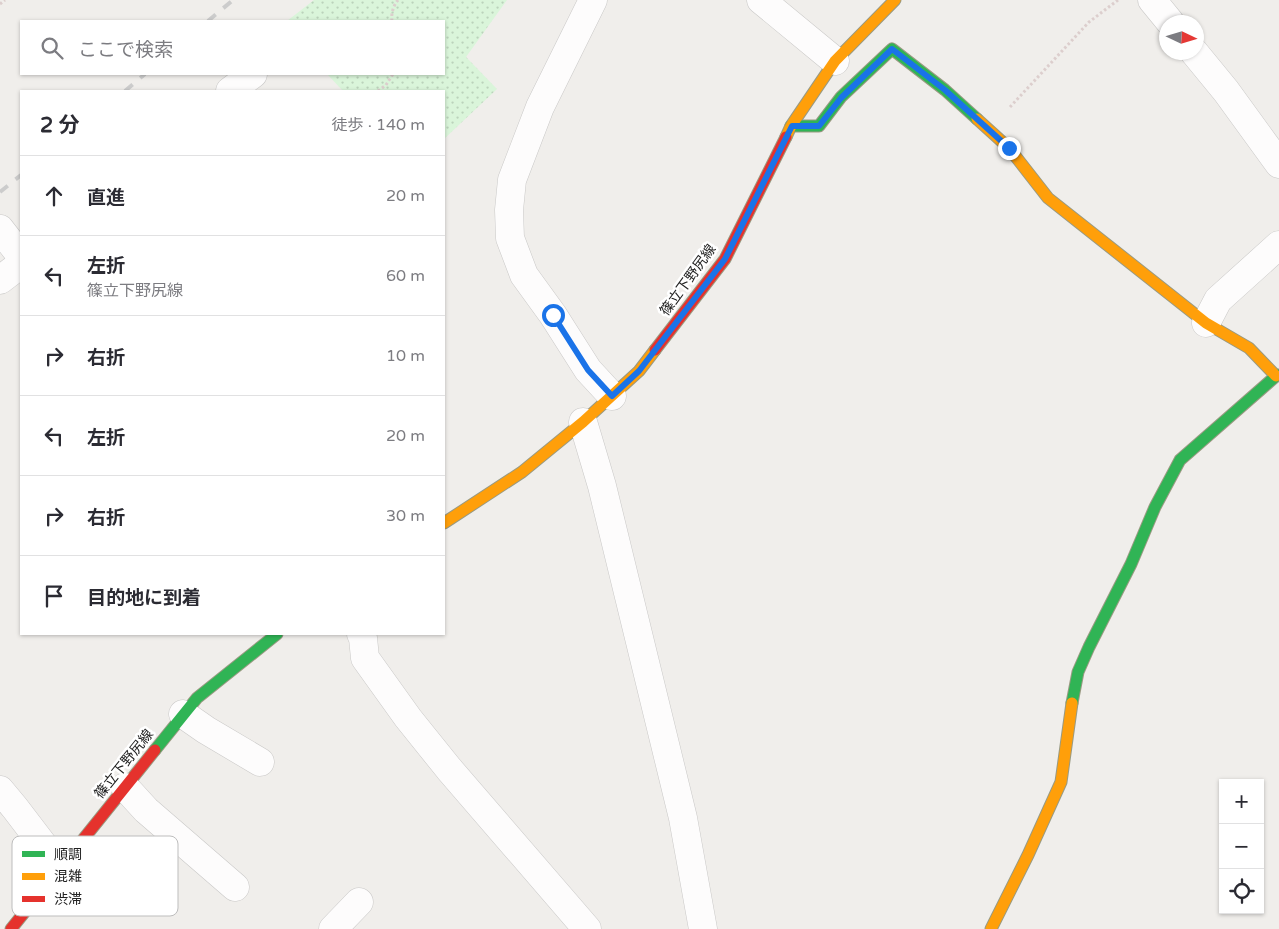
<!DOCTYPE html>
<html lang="ja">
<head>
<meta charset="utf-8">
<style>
  :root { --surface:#fff; --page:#f2f2f3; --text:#2b2b33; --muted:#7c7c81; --line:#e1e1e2 }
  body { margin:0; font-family:"Varela Round","Noto Sans JP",sans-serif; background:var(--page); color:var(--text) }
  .controls { position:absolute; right:15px; bottom:15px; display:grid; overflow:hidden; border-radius:0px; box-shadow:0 1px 4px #0004 }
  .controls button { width:45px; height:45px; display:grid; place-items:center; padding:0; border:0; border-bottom:1px solid var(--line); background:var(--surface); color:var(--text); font:25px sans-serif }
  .compass { position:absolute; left:1159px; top:15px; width:45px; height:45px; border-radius:50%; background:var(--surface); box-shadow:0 1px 4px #0004; rotate:94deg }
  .stop { position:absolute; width:15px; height:15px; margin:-11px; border:4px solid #1a73e8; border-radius:50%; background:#fff }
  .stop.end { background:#1a73e8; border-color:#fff; box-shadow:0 1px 5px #0008 }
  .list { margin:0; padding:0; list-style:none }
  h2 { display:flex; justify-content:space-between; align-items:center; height:65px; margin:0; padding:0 20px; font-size:21px }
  h2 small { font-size:16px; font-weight:400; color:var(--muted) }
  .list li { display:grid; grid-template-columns:32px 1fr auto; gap:15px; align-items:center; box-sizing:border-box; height:80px; padding:0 20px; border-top:1px solid var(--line) }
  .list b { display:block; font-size:19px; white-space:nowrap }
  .list p { margin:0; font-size:16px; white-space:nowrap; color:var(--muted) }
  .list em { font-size:16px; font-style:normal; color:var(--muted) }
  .icon { flex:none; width:28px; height:28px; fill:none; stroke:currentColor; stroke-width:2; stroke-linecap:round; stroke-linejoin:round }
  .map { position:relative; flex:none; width:1279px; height:929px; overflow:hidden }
  .search { position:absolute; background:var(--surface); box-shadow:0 1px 4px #0004; left:20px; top:20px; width:425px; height:55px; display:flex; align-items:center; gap:12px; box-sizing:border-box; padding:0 18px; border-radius:0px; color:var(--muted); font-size:19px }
  .panel { position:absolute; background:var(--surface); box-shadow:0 1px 4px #0004; left:20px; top:90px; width:425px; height:545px; border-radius:0px }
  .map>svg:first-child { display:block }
</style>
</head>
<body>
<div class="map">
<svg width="1279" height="929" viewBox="0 0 1279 929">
  <defs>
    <pattern id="park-dots" width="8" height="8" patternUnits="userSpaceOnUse" patternTransform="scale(1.25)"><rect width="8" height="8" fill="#daf5da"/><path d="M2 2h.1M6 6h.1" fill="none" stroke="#bbd2bb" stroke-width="1.8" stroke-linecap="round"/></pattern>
  </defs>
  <rect width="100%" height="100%" fill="#f0eeeb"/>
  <path fill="url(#park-dots)" d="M314 0H507L466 57 497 89 444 139V91H343L327 74H444V21H287Z"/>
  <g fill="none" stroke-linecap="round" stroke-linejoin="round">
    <defs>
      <path id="street" d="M593 0 540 107 512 180 509 210 510 238 524 275 553 315 588 370 612 396
        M761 0 835 61
        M1152 0 1170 22
        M1194 52 1226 91 1279 164
        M230 91 253 74
        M0 229 21 256
        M0 280 21 264
        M1206 323 1218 300 1279 245
        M583 422 602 486 683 818 703 929
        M361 634 363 638 365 658 408 718 449 769 587 929
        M183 714 206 730 260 762
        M125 787 146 810 235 887
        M0 790 15 808 60 867
        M333 929 359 902"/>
      <path id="fast" d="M791 126H819L841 97 892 49 945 90 977 119
        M1072 703 1078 672 1089 647 1131 564 1155 507 1180 460 1276 376 1279 375
        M155 750 197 698 277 634"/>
      <path id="slow" d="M977 119 1009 148 1048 198 1206 323 1249 348 1276 376
        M786 137 791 126 835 61 895 0
        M444 523 522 472 583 422 639 371 655 350
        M991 929 1028 855 1061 782 1072 703"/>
      <path id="jam" d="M655 350 725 259 786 137
        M11 929 155 750"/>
    </defs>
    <use href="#street" stroke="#c9c8c7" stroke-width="29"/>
    <use href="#fast" stroke="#999a82" stroke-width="13"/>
    <use href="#slow" stroke="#999a82" stroke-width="13"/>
    <use href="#jam" stroke="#999a82" stroke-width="13"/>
    <path stroke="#dccecd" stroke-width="3" stroke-dasharray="2.5 2.5" stroke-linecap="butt" d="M0 4 5 0
      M392 21C391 14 393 6 398 0
      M378 91 386 85 393 74
      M1010 107 1089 22 1118 0"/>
    <use href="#street" stroke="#fdfcfc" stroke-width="28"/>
    <use href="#fast" stroke="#30b455" stroke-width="11"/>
    <use href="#slow" stroke="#ff9f0a" stroke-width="11"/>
    <use href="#jam" stroke="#e5322d" stroke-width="11"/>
    <path stroke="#ccc" stroke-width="4" stroke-dasharray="10 10" stroke-linecap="butt" d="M208 21 233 0
      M125 91 145 74
      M0 192 21 175"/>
  </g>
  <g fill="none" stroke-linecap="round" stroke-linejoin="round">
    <path stroke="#1a73e8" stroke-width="6" d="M553 315 588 370 612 396 639 371 725 259 792 126H819L841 98 892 49 945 90 1009 148"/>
  </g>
  <g text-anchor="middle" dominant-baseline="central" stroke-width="5" stroke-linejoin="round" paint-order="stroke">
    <g font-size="14" fill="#222" stroke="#fff">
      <text transform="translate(688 280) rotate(-54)">篠立下野尻線</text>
      <text transform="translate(124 764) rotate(-51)">篠立下野尻線</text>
    </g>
  </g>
  <rect x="12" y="836" width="166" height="80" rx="8" fill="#fff" stroke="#bdbdbd" stroke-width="1"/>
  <rect x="22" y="851" width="23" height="6" fill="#30b455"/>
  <rect x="22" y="873" width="23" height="7" fill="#ff9f0a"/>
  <rect x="22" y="896" width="23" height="6" fill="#e5322d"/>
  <g font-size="14" fill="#222">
    <text x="54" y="859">順調</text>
    <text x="54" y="881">混雑</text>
    <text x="54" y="904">渋滞</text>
  </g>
</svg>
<div class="controls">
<button>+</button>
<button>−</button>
<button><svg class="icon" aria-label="locate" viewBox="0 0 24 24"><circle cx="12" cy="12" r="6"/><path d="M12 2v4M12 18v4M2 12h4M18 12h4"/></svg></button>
</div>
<svg class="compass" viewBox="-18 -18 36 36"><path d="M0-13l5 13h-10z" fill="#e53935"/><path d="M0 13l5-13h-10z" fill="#7c7c81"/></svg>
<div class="stop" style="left:553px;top:315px"></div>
<div class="stop end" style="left:1009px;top:148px"></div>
<div class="search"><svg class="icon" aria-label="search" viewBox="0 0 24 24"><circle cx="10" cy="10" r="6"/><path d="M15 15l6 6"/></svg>ここで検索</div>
<section class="panel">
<h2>2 分<small>徒歩 · 140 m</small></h2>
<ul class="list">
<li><svg class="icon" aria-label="ahead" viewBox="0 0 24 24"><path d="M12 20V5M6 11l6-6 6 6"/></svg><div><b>直進</b></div><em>20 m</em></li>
<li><svg class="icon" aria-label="left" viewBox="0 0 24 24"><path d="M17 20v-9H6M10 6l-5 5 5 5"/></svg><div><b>左折</b><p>篠立下野尻線</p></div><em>60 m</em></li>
<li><svg class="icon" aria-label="right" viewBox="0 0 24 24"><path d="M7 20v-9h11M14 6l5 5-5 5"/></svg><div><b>右折</b></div><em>10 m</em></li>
<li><svg class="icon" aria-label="left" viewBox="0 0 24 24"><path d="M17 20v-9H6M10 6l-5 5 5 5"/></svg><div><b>左折</b></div><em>20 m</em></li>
<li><svg class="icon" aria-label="right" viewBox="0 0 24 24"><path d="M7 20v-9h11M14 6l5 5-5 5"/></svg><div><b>右折</b></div><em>30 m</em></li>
<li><svg class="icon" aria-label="arrive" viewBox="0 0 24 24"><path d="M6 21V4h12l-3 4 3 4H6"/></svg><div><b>目的地に到着</b></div></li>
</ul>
</section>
</div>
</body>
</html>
